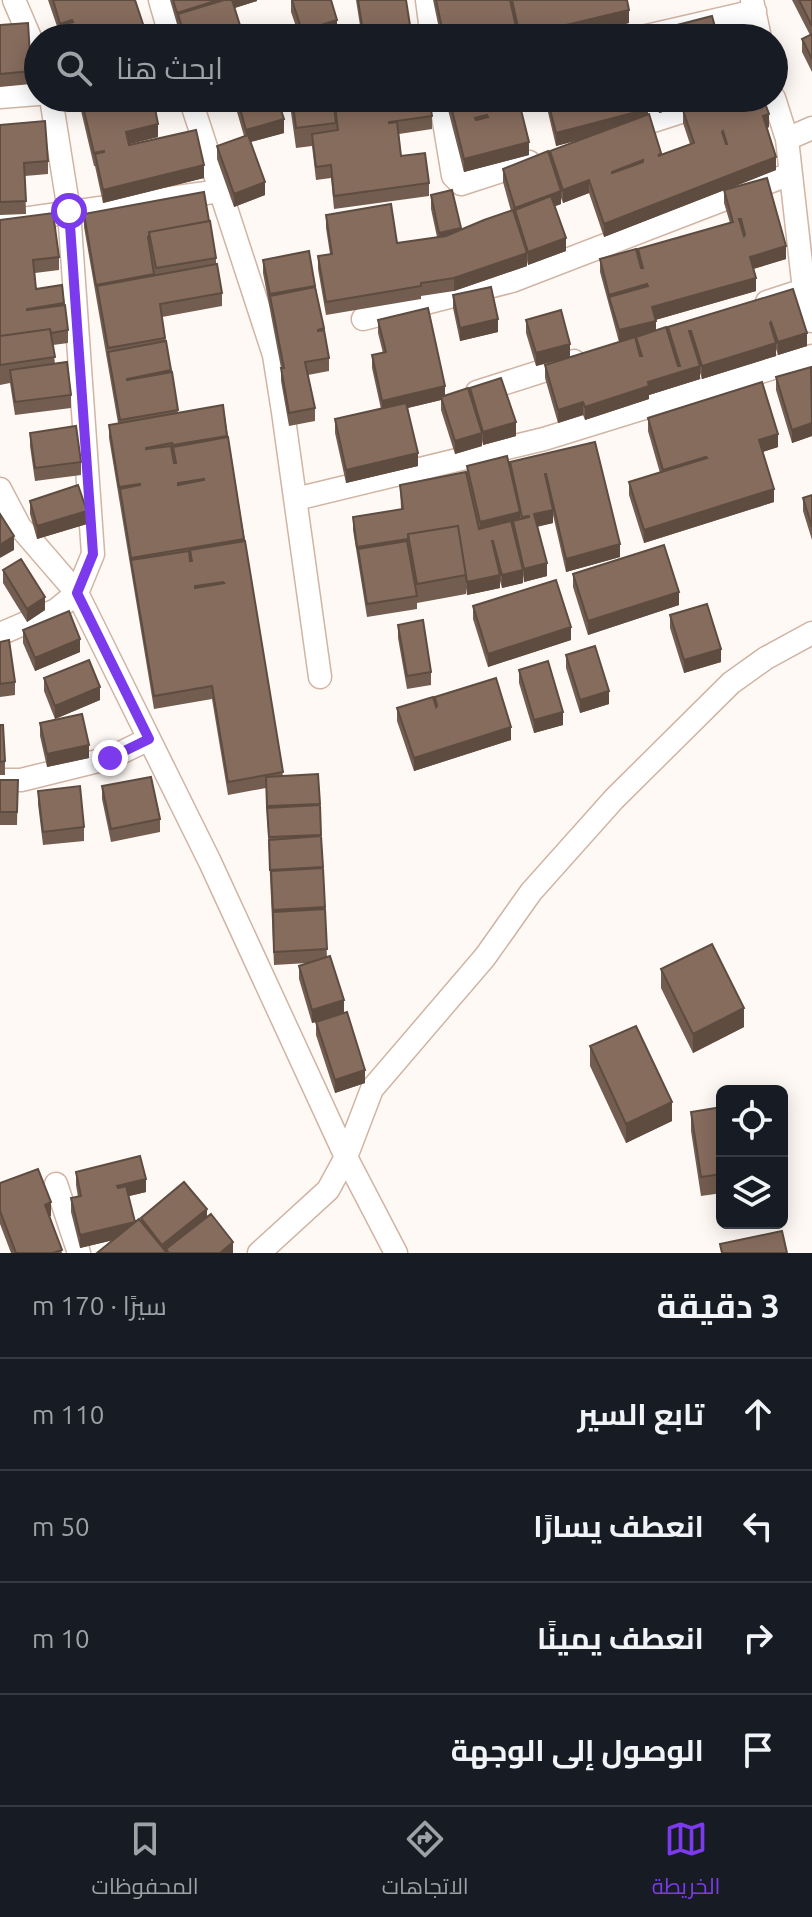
<!DOCTYPE html>
<html lang="ar">
<head>
<meta charset="utf-8">
<style>
  :root { --surface:#171b24; --page:#20242c; --text:#f1f3f6; --muted:#9ea1a6; --line:#363941; --accent:#7c3aed }
  body { margin:0; font-family:Ubuntu,Cairo,sans-serif; background:var(--page); color:var(--text); direction:rtl }
  .controls { position:absolute; right:24px; bottom:24px; display:grid; overflow:hidden; border-radius:12px; box-shadow:0 4px 20px #0003 }
  .controls button { width:72px; height:72px; display:grid; place-items:center; padding:0; border:0; border-bottom:2px solid var(--line); background:var(--surface); color:var(--text); font:40px sans-serif }
  .stop { position:absolute; width:24px; height:24px; margin:-18px; border:6px solid #7c3aed; border-radius:50%; background:#fff }
  .stop.end { background:#7c3aed; border-color:#fff; box-shadow:0 2px 8px #0008 }
  .list { margin:0; padding:0; list-style:none }
  h2 { display:flex; justify-content:space-between; align-items:center; height:104px; margin:0; padding:0 32px; font-size:34px }
  h2 small { font-size:26px; font-weight:400; color:var(--muted) }
  .list li { display:grid; grid-template-columns:52px 1fr auto; gap:24px; align-items:center; box-sizing:border-box; height:112px; padding:0 32px; border-top:2px solid var(--line) }
  .list b { display:block; font-size:30px; white-space:nowrap }
  .list em { font-size:26px; font-style:normal; color:var(--muted) }
  .icon { flex:none; width:44px; height:44px; fill:none; stroke:currentColor; stroke-width:2; stroke-linecap:round; stroke-linejoin:round }
  .map { position:relative; flex:none; width:812px; height:1253px; overflow:hidden; direction:ltr }
  .search { position:absolute; background:var(--surface); box-shadow:0 4px 20px #0003; left:24px; right:24px; top:24px; height:88px; display:flex; align-items:center; gap:20px; box-sizing:border-box; padding:0 28px; border-radius:44px; color:var(--muted); font-size:30px }
  .sheet { height:552px; background:var(--surface) }
  nav { display:flex; justify-content:space-around; align-items:center; box-sizing:border-box; height:112px; border-top:2px solid var(--line); background:var(--surface); font-size:22px; color:var(--muted) }
  nav a { display:grid; justify-items:center; gap:4px }
  nav .on { color:var(--accent) }
  .map>svg:first-child { display:block }
</style>
</head>
<body>
<div class="map">
<svg width="812" height="1253" viewBox="0 0 812 1253">
  <rect width="100%" height="100%" fill="#fff9f5"/>
  <g fill="none" stroke-linecap="round" stroke-linejoin="round">
    <defs>
      <path id="minor" d="M14 0 38 56
        M160 0 171 38
        M427 0 432 38
        M752 0 760 38
        M638 38 755 11
        M0 97 38 94
        M190 98 274 355 283 412 320 677
        M440 98 453 176 461 184 529 162
        M774 98 787 139 804 290 812 321
        M622 131 724 98
        M787 139 812 128
        M0 222 213 192
        M767 302 804 290
        M363 319 512 281 790 174
        M477 392 574 361
        M0 489 20 527 77 593 210 862 346 1157 396 1253
        M296 499 544 439 812 356
        M0 634 56 610 77 593 93 554 69 211 51 98
        M0 780H21L110 758 149 739
        M56 1184 79 1253
        M259 1253 328 1190 346 1157 372 1089 485 957 531 892 614 799 731 683 766 658 812 633"/>
    </defs>
    <use href="#minor" stroke="#d0b4a4" stroke-width="25"/>
    <use href="#minor" stroke="#fff" stroke-width="22"/>
  </g>
  <path fill="#735d50" d="M48 0H135L144 38H61Z
    M170 0H257V1L235 8 244 38H181Z
    M291 0 337 33 321 38H300L291 12Z
    M356 0H406L412 38H362Z
    M433 0H627L629 23 566 38H441Z
    M792 0H812V72L802 52V39L810 35Z
    M0 25 31 71V84L0 87Z
    M78 98H153L158 137 129 144V145L204 178 103 203 95 166H94Z
    M233 98H277L284 133 251 142 265 195 234 207 217 159V146L244 136Z
    M289 98H333L432 116V129L399 134 401 156 429 183V196L334 209 331 178 316 180 312 146 296 148Z
    M445 98H518L529 155 464 172Z
    M547 98H645L648 115 661 155 690 144 683 123V110L769 127 767 128 776 170 731 188 786 259 753 269 756 291 655 320 656 331 668 333V327L793 289 807 346 778 355 776 349V356L702 379 700 373V379L649 395V399L585 420 583 415 558 423 545 378V365L560 360 536 366 526 333V320L570 357 619 342 600 272V259L638 256V249L730 223 724 203V190L604 237 589 193 563 203 561 198V204L555 206 566 251 528 265 527 260V266L454 291 421 296V299L326 315 318 269V256L330 254 326 228V215L397 243 437 237 431 209V195L461 229 511 211 503 182V169L550 157V151L582 139 556 146 547 108Z
    M655 98H715L659 113Z
    M0 125 48 161V174L25 176 26 214 0 215Z
    M84 214 209 221 216 258V264L222 293V306L162 317 178 413 223 405 283 776 318 774 327 957 365 1083 335 1093 316 1035V1022L312 1023 299 979V966L308 963 274 965 266 788 228 795 212 699 154 709 109 438V425L118 423 84 227Z
    M0 220 59 257V270L35 273 36 289 62 285 68 330V343L53 345 55 364 71 395V408L15 415 10 383 0 385Z
    M309 251 329 358V371L308 375 315 408V421L289 426 281 381V368L263 273V260Z
    M453 295 498 332 460 341 453 308Z
    M378 320 445 396 470 394V388L516 436 483 445 482 440V446L455 454 441 410V400L408 408 418 466 346 483 335 433V419L381 409 372 368V355L383 353 378 333Z
    M812 370V436L792 443 776 390V377Z
    M648 418 778 447 763 452 774 502 644 543 629 495V482L660 473 648 431Z
    M30 433 81 462V475L35 481 30 446Z
    M595 442 620 557 566 572 553 515V523L537 527 547 576 524 582 523 575V583L502 588 500 581V588L467 595 466 588V594L417 603V601V609L367 617 353 530V517L401 509 400 485 467 476V466L510 469V462Z
    M812 495V540L803 511V498Z
    M30 501 87 524 37 539 30 514Z
    M3 570 45 610 27 622 3 583Z
    M573 574 679 605 588 635 573 587Z
    M473 606 571 640 488 667 473 619Z
    M670 615 721 662 684 673 670 628Z
    M398 625 431 672V685L407 689 398 638Z
    M23 630 80 652 35 671 23 643Z
    M0 642 15 682V695L0 697Z
    M566 655 609 704 580 713 566 668Z
    M519 670 563 725 534 733 519 683Z
    M44 678 100 700 55 719 44 691Z
    M435 697 511 740 414 771 397 721V708L435 702Z
    M40 723 89 758 47 767 40 736Z
    M0 725 5 761V775H0Z
    M0 780H18L17 825H0Z
    M102 786 160 819V832L111 842 102 799Z
    M38 791 84 827V841L43 845 38 804Z
    M661 969 744 1027 693 1053 661 988Z
    M590 1046 672 1121 626 1143 590 1066Z
    M722 1107V1193L701 1196 691 1131V1112Z
    M76 1172 146 1192 129 1196 135 1222 141 1221V1218L207 1217 233 1253H97L113 1240 80 1248 71 1212V1198L78 1197 76 1185Z
    M0 1183 51 1216H50L62 1253H11L0 1224Z"/>
  <path fill="#5e4c41" d="M218 0H223L178 14 177 26V13Z
    M231 0H257V1L231 9Z
    M629 10V23L566 38H520V36Z
    M337 20V33L321 38H302V31Z
    M144 27V38H110Z
    M666 98H715L659 113V100Z
    M648 109V122L556 146V133Z
    M769 114V127L763 129V116Z
    M284 119V133L246 143V130Z
    M158 124V137L126 145V132Z
    M529 142V155L464 172V159Z
    M776 157V170L604 237V224Z
    M204 165V178L103 203V190Z
    M589 180V193L563 203V190Z
    M265 182V195L234 207V194Z
    M561 191V204L518 220 515 210V221V208Z
    M461 228V241L439 246V233Z
    M566 238V251L528 265V252Z
    M786 246V259L750 270V257Z
    M527 253V266L454 291V278Z
    M756 278V291L652 321V307Z
    M647 284V298L609 297V308V295Z
    M498 319V332L460 341V328Z
    M656 321V334L619 344V330Z
    M807 333V346L778 355V342Z
    M776 343V356L702 379V366Z
    M570 344V357L536 366V353Z
    M700 366V379L649 395V399L585 420V407L648 382Z
    M445 386V399L441 397V400L382 414V401Z
    M583 402V415L558 423V410Z
    M516 422V436L483 445V432Z
    M812 423V436L792 443V430Z
    M482 433V446L455 454V441Z
    M778 434V447L759 453V440Z
    M418 453V466L346 483V470Z
    M706 457V470L663 483V470Z
    M774 489V502L644 543V530Z
    M553 510V523L534 527V514Z
    M87 511V524L37 539V526Z
    M520 512V531L513 521V533L480 541V522Z
    M14 536V550L0 558V545Z
    M620 544V557L566 572V559Z
    M547 563V576L524 582V569Z
    M523 570V583L502 588V575Z
    M500 575V588L467 595V582Z
    M679 592V605L588 635V621Z
    M45 597V610L27 622V609Z
    M571 627V640L488 667V654Z
    M80 639V652L35 671V658Z
    M721 649V662L684 673V660Z
    M100 687V700L55 719V706Z
    M609 691V704L580 713V700Z
    M563 712V725L534 733V720Z
    M511 727V740L414 771V758Z
    M89 745V758L47 767V754Z
    M344 1000V1013L312 1023V1010Z
    M744 1008V1027L693 1053V1034Z
    M365 1070V1083L335 1093V1080Z
    M672 1102V1121L626 1143V1124Z
    M146 1179V1192L117 1199V1186Z
    M51 1202V1216L45 1218V1205Z
    M207 1209V1222L166 1249V1253H162V1245Z
    M135 1222V1235L80 1248V1235Z
    M233 1242V1253H220Z"/>
  <path fill="#866c5d" stroke="#5e4c41" stroke-width="2" fill-rule="evenodd" d="M53 0H135L144 27 110 38H65L61 25 73 22 72 20 60 24Z
    M173 0H218L177 13Z
    M224 0H232L244 38H185L178 14Z
    M292 0H331L337 20 302 31Z
    M358 0H406L412 38H384L382 29 363 32Z
    M436 0H510L518 36 509 38H444Z
    M512 0H627L629 10 520 36Z
    M799 0H812V26Z
    M712 16 718 38H643L642 34Z
    M28 23 31 71 0 74V25Z
    M812 34V59L802 39Z
    M81 98H143V100L153 98 158 124 126 132 129 145 196 130 204 165 103 190 95 154 104 152V151L94 153Z
    M237 98H277L284 119 246 130Z
    M292 98H333L336 123 296 128Z
    M334 98H429L432 116 389 122V123L397 122 401 156 425 153 429 183 334 196 331 165 316 167 312 134 338 130Z
    M449 98H518L529 142 464 159ZM487 115 488 117 476 120 475 118Z
    M547 98H645L648 109 556 133Z
    M715 98H763L769 114 763 116 776 157 604 224 589 180 563 190 550 151 649 114 661 153 658 156 694 143 683 110ZM723 131 727 144H726L722 132ZM643 160V162L612 173V172Z
    M45 121 48 161 24 163 26 201 0 202V125Z
    M248 135 265 182 234 194 217 146Z
    M548 151 561 191 515 208 503 169Z
    M767 178 786 246 750 257 756 278 652 307 656 321 619 330 609 297 648 286 647 284 609 295 600 259 636 249 641 268H643L638 249 733 222 724 190ZM739 219H741L745 235 744 236Z
    M452 190 461 228 439 233 431 195Z
    M204 192 209 221 149 232V237H148L154 274 96 285 84 214Z
    M551 196 566 238 528 252 515 210Z
    M391 204 397 243 446 236 484 220 513 210 527 253 454 278 421 283V286L326 302 318 256 332 254 326 215Z
    M53 213 59 257 33 260 36 289 62 285 64 303 27 309V310L65 305 68 330 51 333 50 329 0 336V220Z
    M210 221 216 258 156 268 149 232Z
    M309 251 315 286 270 294 263 260Z
    M217 264 222 293 160 304 165 338 108 348 97 286Z
    M315 287 324 328 318 330V331L324 330 329 358 305 362 315 408 289 413 281 368H284L270 296Z
    M491 287 498 319 460 328 453 295Z
    M793 289 807 333 778 342 771 322 770 323 776 343 702 366 691 331H689L700 366 648 382 649 386 585 407 583 402 558 410 545 365 635 337 640 356H642L636 337 666 327 678 366H680L668 327Z
    M428 308 445 386 382 401 372 355 386 352 378 320Z
    M561 310 570 344 536 353 526 320Z
    M50 329 55 357 0 365V336Z
    M166 341 171 370 127 379V380L172 372 178 410 120 420 108 352Z
    M67 362 71 395 15 402 10 370Z
    M811 367 812 423 792 430 776 377Z
    M501 378 516 422 483 432 470 388Z
    M762 382 778 434 759 440 774 489 644 530 629 482 707 458 706 457 663 470 648 418Z
    M468 388 482 433 455 441 441 397Z
    M406 403 418 453 346 470 335 419Z
    M223 405 227 436 173 445 172 443 146 448V449L171 446 174 463H176L173 447 228 437 244 539 131 558 120 489 140 485V484L119 487 109 425ZM204 479V480L178 485V483Z
    M76 426 81 462 35 468 30 433Z
    M595 442 620 544 566 559 546 474H545L553 510 534 514 547 563 524 569 513 521 529 517V516L522 517 510 462Z
    M507 456 520 512 480 522 467 466Z
    M466 472 479 529 511 521 523 570 502 575 493 541H492L500 575 467 582 458 526 408 534V539L357 547 353 517 403 509 400 485Z
    M78 485 87 511 37 526 30 501Z
    M812 495V527L803 498Z
    M0 514 14 536 0 545Z
    M458 526 466 575 417 584 408 534Z
    M245 541 283 772 228 782 212 686 154 696 131 560 189 551 190 561H192L190 550ZM223 582 224 583 195 588V586Z
    M407 541 417 596 367 604 358 549Z
    M664 545 679 592 588 621 573 574Z
    M21 559 45 597 27 609 3 570Z
    M556 580 571 627 488 654 473 606Z
    M707 604 721 649 684 660 670 615Z
    M69 611 80 639 35 658 23 630Z
    M423 620 431 672 407 676 398 625Z
    M9 640 15 682 0 684V642Z
    M595 646 609 691 580 700 566 655Z
    M89 660 100 687 55 706 44 678Z
    M548 661 563 712 534 720 519 670Z
    M496 678 511 727 414 758 397 708 433 697 436 707 437 706 435 697Z
    M82 714 89 745 47 754 40 723Z
    M0 725H3L5 761 0 762Z
    M318 774 320 804 267 806 266 777Z
    M151 777 160 819 111 829 102 786Z
    M0 780H18L17 812H0Z
    M80 786 84 827 43 832 38 791Z
    M320 805 321 835 269 837 267 808Z
    M321 836 323 867 270 870 269 840Z
    M323 868 325 907 273 910 271 871Z
    M325 909 327 949 274 952 273 912Z
    M712 944 744 1008 693 1034 661 969Z
    M330 956 344 1000 312 1010 299 966Z
    M347 1012 365 1070 335 1080 316 1022Z
    M636 1026 672 1102 626 1124 590 1046Z
    M722 1107V1174L701 1177 691 1112Z
    M140 1156 146 1179 117 1186 118 1188 126 1186 135 1222 80 1235 71 1198 81 1196 76 1172Z
    M38 1169 51 1202 45 1205 62 1250 53 1253H16L0 1211V1183Z
    M184 1182 207 1209 162 1245 141 1218Z
    M211 1214 233 1242 220 1253H169L166 1249Z
    M139 1219 167 1253H97Z
    M782 1231 787 1253H722L720 1244Z"/>
  <g fill="none" stroke-linecap="round" stroke-linejoin="round">
    <path stroke="#7c3aed" stroke-width="10" d="M69 211 93 554 77 593 149 739 110 758"/>
  </g>
</svg>
<div class="controls">
<button><svg class="icon" aria-label="locate" viewBox="0 0 24 24"><circle cx="12" cy="12" r="6"/><path d="M12 2v4M12 18v4M2 12h4M18 12h4"/></svg></button>
<button><svg class="icon" aria-label="layers" viewBox="0 0 24 24"><path d="M12 4l9 5-9 5-9-5zM3 14l9 5 9-5"/></svg></button>
</div>
<div class="stop" style="left:69px;top:211px"></div>
<div class="stop end" style="left:110px;top:758px"></div>
<div class="search"><svg class="icon" aria-label="search" viewBox="0 0 24 24"><circle cx="10" cy="10" r="6"/><path d="M15 15l6 6"/></svg>ابحث هنا</div>
</div>
<section class="sheet">
<h2>3 دقيقة<small>سيرًا · 170 m</small></h2>
<ul class="list">
<li><svg class="icon" aria-label="ahead" viewBox="0 0 24 24"><path d="M12 20V5M6 11l6-6 6 6"/></svg><div><b>تابع السير</b></div><em>110 m</em></li>
<li><svg class="icon" aria-label="left" viewBox="0 0 24 24"><path d="M17 20v-9H6M10 6l-5 5 5 5"/></svg><div><b>انعطف يسارًا</b></div><em>50 m</em></li>
<li><svg class="icon" aria-label="right" viewBox="0 0 24 24"><path d="M7 20v-9h11M14 6l5 5-5 5"/></svg><div><b>انعطف يمينًا</b></div><em>10 m</em></li>
<li><svg class="icon" aria-label="arrive" viewBox="0 0 24 24"><path d="M6 21V4h12l-3 4 3 4H6"/></svg><div><b>الوصول إلى الوجهة</b></div></li>
</ul>
</section>
<nav>
<a class="on"><svg class="icon" aria-label="map" viewBox="0 0 24 24"><path d="M3 6l6-2 6 2 6-2v14l-6 2-6-2-6 2zM9 4v14M15 6v14"/></svg>الخريطة</a>
<a><svg class="icon" aria-label="directions" viewBox="0 0 24 24"><path d="M12 3l9 9-9 9-9-9zM9 14v-3h6M13 9l2 2-2 2"/></svg>الاتجاهات</a>
<a><svg class="icon" aria-label="saved" viewBox="0 0 24 24"><path d="M7 4h10v16l-5-4-5 4z"/></svg>المحفوظات</a>
</nav>
</body>
</html>
